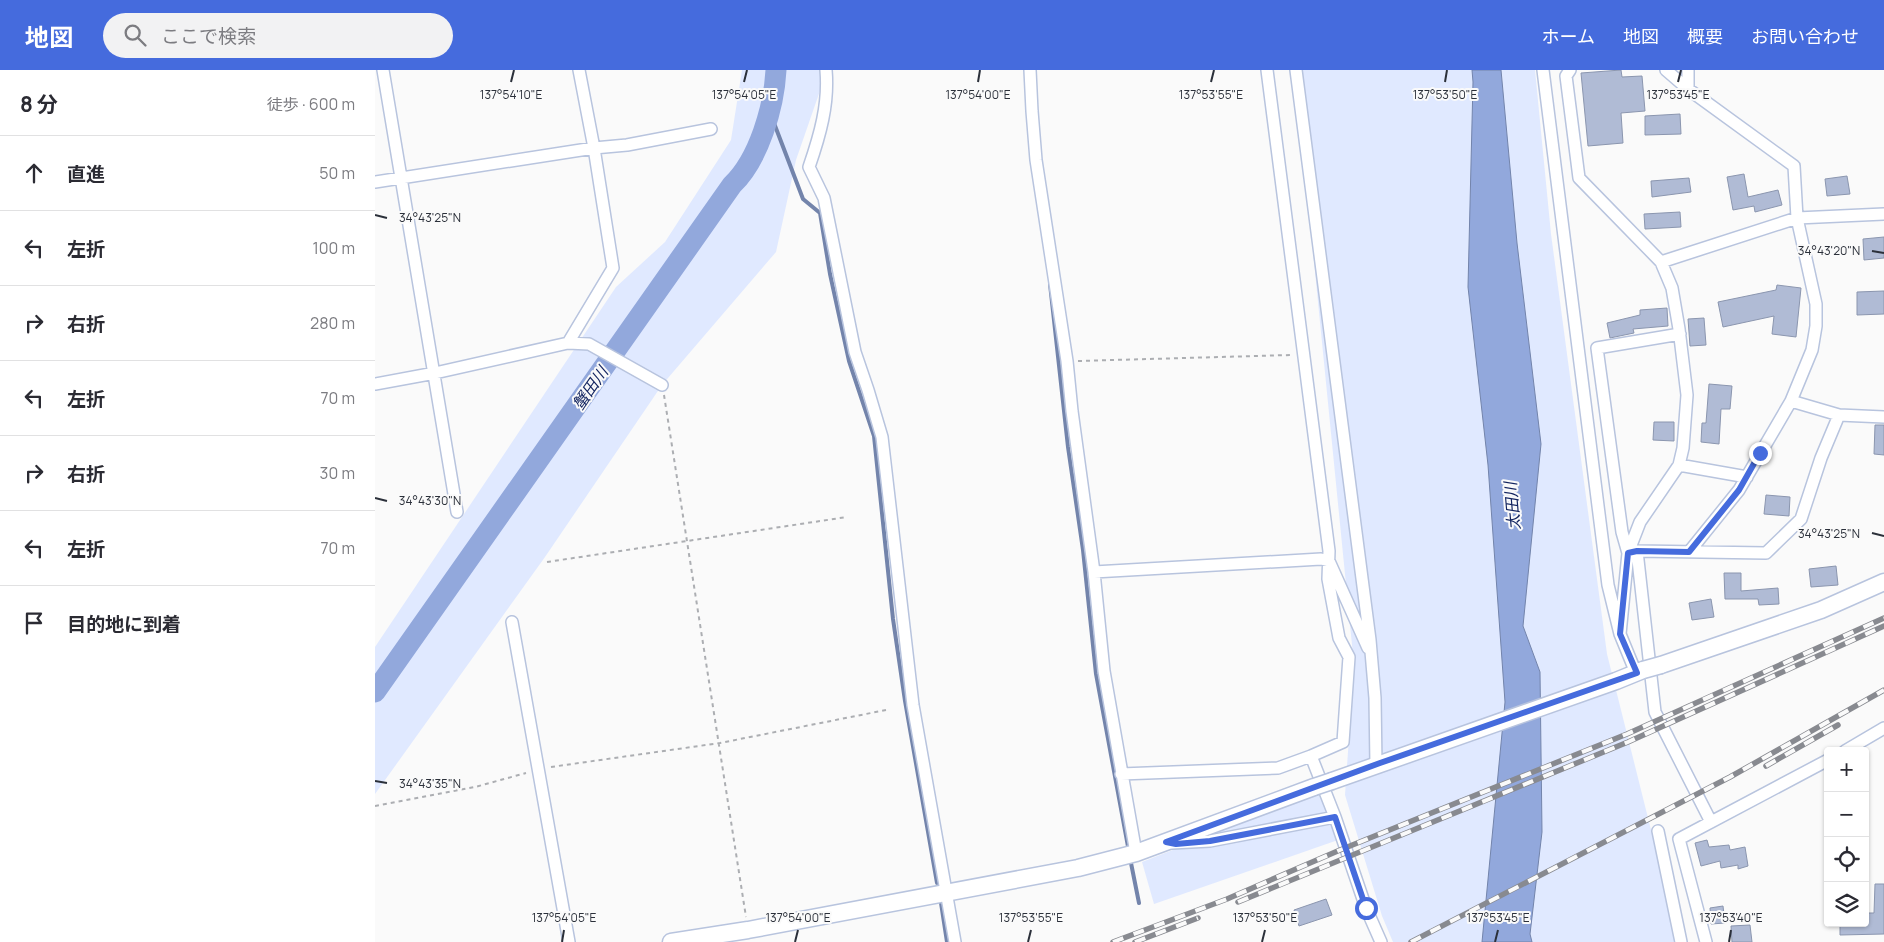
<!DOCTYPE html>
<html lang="ja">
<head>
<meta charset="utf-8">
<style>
  :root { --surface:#fff; --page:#f2f2f3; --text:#2b2b33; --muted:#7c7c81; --line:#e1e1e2; --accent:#456bdd }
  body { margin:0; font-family:Manrope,"Noto Sans JP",sans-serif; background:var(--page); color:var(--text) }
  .controls { position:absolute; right:15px; bottom:15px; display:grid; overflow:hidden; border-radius:5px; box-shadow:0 1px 4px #0004 }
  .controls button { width:45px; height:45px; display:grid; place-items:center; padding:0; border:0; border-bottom:1px solid var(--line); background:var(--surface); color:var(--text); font:25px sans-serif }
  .stop { position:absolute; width:15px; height:15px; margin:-11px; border:4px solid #456bdd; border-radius:50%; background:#fff }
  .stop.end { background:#456bdd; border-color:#fff; box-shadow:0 1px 5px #0008 }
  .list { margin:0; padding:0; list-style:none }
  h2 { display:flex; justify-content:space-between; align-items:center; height:65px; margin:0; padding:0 20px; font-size:21px }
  h2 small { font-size:16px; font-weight:400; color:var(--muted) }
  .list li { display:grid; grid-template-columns:32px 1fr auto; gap:15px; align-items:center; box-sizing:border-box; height:75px; padding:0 20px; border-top:1px solid var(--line) }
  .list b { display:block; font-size:19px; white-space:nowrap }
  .list em { font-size:16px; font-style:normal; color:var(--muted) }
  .icon { flex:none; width:28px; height:28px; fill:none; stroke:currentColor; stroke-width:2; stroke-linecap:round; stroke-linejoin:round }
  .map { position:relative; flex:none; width:1509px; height:872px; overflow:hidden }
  header { display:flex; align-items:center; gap:30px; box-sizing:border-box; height:70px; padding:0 25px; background:var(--accent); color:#fff }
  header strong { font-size:24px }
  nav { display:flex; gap:28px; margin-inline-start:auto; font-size:18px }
  .search { width:350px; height:45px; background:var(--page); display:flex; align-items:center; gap:12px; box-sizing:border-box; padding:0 18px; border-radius:28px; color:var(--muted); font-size:19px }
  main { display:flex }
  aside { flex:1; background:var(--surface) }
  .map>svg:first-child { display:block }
</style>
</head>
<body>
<header>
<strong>地図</strong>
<div class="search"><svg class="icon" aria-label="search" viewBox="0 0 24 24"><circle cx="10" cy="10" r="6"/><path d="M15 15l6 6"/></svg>ここで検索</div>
<nav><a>ホーム</a><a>地図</a><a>概要</a><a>お問い合わせ</a></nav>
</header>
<main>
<aside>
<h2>8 分<small>徒歩 · 600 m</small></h2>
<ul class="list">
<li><svg class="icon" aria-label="ahead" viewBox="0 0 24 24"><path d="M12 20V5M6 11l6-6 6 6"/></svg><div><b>直進</b></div><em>50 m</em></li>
<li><svg class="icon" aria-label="left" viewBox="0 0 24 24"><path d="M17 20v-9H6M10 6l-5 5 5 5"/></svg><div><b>左折</b></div><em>100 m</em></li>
<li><svg class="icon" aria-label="right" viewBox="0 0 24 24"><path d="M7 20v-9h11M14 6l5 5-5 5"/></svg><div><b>右折</b></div><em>280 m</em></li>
<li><svg class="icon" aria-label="left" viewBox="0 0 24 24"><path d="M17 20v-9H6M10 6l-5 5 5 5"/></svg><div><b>左折</b></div><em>70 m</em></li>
<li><svg class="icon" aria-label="right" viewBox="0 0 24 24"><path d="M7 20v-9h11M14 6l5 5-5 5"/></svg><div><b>右折</b></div><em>30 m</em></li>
<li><svg class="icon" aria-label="left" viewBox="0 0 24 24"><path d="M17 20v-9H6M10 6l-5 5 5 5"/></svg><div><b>左折</b></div><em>70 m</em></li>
<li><svg class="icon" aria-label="arrive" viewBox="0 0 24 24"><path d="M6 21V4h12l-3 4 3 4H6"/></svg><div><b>目的地に到着</b></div></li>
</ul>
</aside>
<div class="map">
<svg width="1509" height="872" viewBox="0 0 1509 872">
  <rect width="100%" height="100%" fill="#fafafa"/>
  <path fill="#e0e9ff" d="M367 0H445L447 15 421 90 401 182 287 315 170 487 0 724V577L241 217 290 172 356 70Z
    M920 0H1160L1176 164 1232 584 1304 872H1018L1007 846 970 725 979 595Z
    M946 722 963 770 779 834 767 792Z"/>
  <path fill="#92a8dc" stroke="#7384ab" d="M1097 0H1126L1142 173 1166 374 1148 556 1165 602 1167 762 1155 864 1157 872H1107L1130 632 1113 395 1093 217 1098 12Z"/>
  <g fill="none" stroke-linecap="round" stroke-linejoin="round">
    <path stroke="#7384ab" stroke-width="4" d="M394 40 428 129 445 143 455 204 474 291 499 366 518 549 530 631 562 813
      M675 214 693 377 708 480 721 604 754 782
      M755 788 764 833
      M566 833 572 872"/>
    <path stroke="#92a8dc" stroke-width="21" d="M0 622 357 115C384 89 399 37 401 0"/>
  </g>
  <path fill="#b0bbd5" stroke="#8b96af" d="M1246 0 1247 7 1267 6 1270 41 1246 43 1248 73 1213 76 1206 3Z
    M1305 44 1306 64 1270 65V46Z
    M1369 104 1373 127 1403 120 1407 135 1380 142 1379 136 1358 140 1352 107Z
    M1472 106 1475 124 1452 126 1450 109Z
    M1314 108 1316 122 1277 127 1276 111Z
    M1305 142 1306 157 1270 159 1269 144Z
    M1509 167V188L1489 190 1488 169Z
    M1402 215 1426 218 1421 267 1397 264 1399 246 1348 257 1343 232 1401 220Z
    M1509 221V244L1482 245V222Z
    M1292 238 1293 256 1258 259 1259 263 1235 268 1232 253 1265 245V240Z
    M1329 248 1331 275 1315 276 1313 249Z
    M1334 314 1357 316 1355 339H1346L1344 374 1326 372 1327 353H1331Z
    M1279 352H1299V371L1278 370Z
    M1500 355H1509V385L1499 384Z
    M1391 425 1415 427 1414 446 1389 444Z
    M1461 496 1463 515 1436 517 1434 499Z
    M1349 503H1366V521L1403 518 1404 534 1384 535 1383 529H1350Z
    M1336 529 1339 547 1317 550 1314 533Z
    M1332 770 1334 777 1354 775 1355 780 1370 777 1373 796 1363 799V795L1346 798 1345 791 1326 796 1320 773Z
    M1500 814H1509V864L1465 865V853H1490V843H1499Z
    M951 829 957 845 924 856 919 840Z
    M1348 836 1350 853 1336 854 1335 838Z
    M1375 855 1377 872H1357L1356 856Z"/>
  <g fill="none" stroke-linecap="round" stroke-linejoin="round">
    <defs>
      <path id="street" d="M8 0 82 442
        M451 0C454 34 445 65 434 97L449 128 480 282 493 320 507 367 538 635 580 872
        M655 0 657 41 661 90 692 291 697 341 719 502 729 601 761 783
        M921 0 995 570 1000 628 1001 695
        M1168 0 1233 515 1245 564 1261 603
        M1195 0 1191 6 1204 108 1286 192 1297 218 1304 259 1312 325 1308 378 1304 395 1265 452 1253 483 1245 564
        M1291 0 1313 19 1419 96 1422 148 1441 234V256L1437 280 1416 331 1364 420 1314 482
        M1313 0V19
        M0 112 219 78 252 75 336 59
        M1286 192 1422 148 1509 144
        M1305 264 1222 278 1247 462 1253 483 1262 481 1391 483 1426 449 1446 388 1464 345
        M193 273 238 198 219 78 204 0
        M0 314 60 303 193 273 214 274 287 315
        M1416 331 1464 345 1509 347
        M1304 395 1372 407
        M1262 481 1280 642 1336 752
        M719 502 946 489 954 491 993 578
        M137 552 194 872
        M1470 681 1509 658
        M936 686 960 747 991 838 1006 872
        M746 704 903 698 936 686 968 672 974 587 964 568 953 509 954 481 892 0
        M1283 761 1306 872
        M797 773 835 771 960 747
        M1331 872 1304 769 1453 690"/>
      <path id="secondary" d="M1286 595 1446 540 1509 512
        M957 711 1241 611 1268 600
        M296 872 373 860 703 798 761 783 939 717"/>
    </defs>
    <use href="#street" stroke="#b8c4de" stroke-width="14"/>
    <use href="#secondary" stroke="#b8c4de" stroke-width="19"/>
    <path stroke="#acaeb2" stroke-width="2" stroke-dasharray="4 4" stroke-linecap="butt" d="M703 291 916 285
      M289 325 371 847
      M172 492 472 447
      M176 697 345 673 511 640
      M0 736 100 717 151 703"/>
    <use href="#street" stroke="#fff" stroke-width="11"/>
    <use href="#secondary" stroke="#fff" stroke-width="16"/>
    <defs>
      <path id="rail" d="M1391 696 1463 655
        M863 832 1253 672 1509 556
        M738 872 852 829 965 780 1252 664 1509 548
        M760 872 823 848
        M1036 872 1355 707 1509 620"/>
    </defs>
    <use href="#rail" stroke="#888a90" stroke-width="5.5"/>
    <use href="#rail" stroke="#fafafa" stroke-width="4" stroke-dasharray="11" stroke-linecap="butt"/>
    <defs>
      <path id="secondary-bridge" d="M1268 600 1286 595
        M939 717 957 711"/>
    </defs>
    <use href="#secondary-bridge" stroke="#b8c4de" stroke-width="19" stroke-linecap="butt"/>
    <use href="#secondary-bridge" stroke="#fff" stroke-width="16"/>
  </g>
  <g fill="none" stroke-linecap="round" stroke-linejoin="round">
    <path stroke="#456bdd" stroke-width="6" d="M991 838 960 747 835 771 801 774 791 772 1005 693 1262 603 1245 564 1253 483 1262 481 1314 482 1364 420 1385 383"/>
  </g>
  <path fill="none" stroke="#2b303a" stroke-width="2" d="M136 12 139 0M369 12 372 0M603 12 605 0M836 12 839 0M1070 12 1072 0M1303 12 1306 0M0 145 12 148M1497 181 1509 183M0 428 12 431M1497 463 1509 466M0 711 12 713M187 872 189 860M420 872 423 860M653 872 656 860M887 872 890 860M1120 872 1123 860M1354 872 1356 860"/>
  <g text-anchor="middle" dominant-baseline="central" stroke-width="4" stroke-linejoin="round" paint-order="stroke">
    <g font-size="16" font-style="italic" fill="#11235f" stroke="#fafafa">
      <text transform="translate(215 318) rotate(-55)">蟹田川</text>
      <text transform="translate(1137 436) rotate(-95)">太田川</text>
    </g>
  </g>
  <g font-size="12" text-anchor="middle" fill="#2b303a" stroke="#fafafa" stroke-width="4" stroke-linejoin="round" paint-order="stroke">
    <text x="136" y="29">137°54'10"E</text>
    <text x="369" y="29">137°54'05"E</text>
    <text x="603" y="29">137°54'00"E</text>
    <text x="836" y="29">137°53'55"E</text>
    <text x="1070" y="29">137°53'50"E</text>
    <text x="1303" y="29">137°53'45"E</text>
    <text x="55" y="152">34°43'25"N</text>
    <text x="1454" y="185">34°43'20"N</text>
    <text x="55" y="435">34°43'30"N</text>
    <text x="1454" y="468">34°43'25"N</text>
    <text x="55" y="718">34°43'35"N</text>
    <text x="189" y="852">137°54'05"E</text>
    <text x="423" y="852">137°54'00"E</text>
    <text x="656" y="852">137°53'55"E</text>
    <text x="890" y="852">137°53'50"E</text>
    <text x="1123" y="852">137°53'45"E</text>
    <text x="1356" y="852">137°53'40"E</text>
  </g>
</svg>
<div class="controls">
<button>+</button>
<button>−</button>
<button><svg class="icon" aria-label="locate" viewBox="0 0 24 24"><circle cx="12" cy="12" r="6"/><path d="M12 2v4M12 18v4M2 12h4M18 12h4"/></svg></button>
<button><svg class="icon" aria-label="layers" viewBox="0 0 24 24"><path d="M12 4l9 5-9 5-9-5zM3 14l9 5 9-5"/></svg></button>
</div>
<div class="stop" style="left:991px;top:838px"></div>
<div class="stop end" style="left:1385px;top:383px"></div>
</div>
</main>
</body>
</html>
